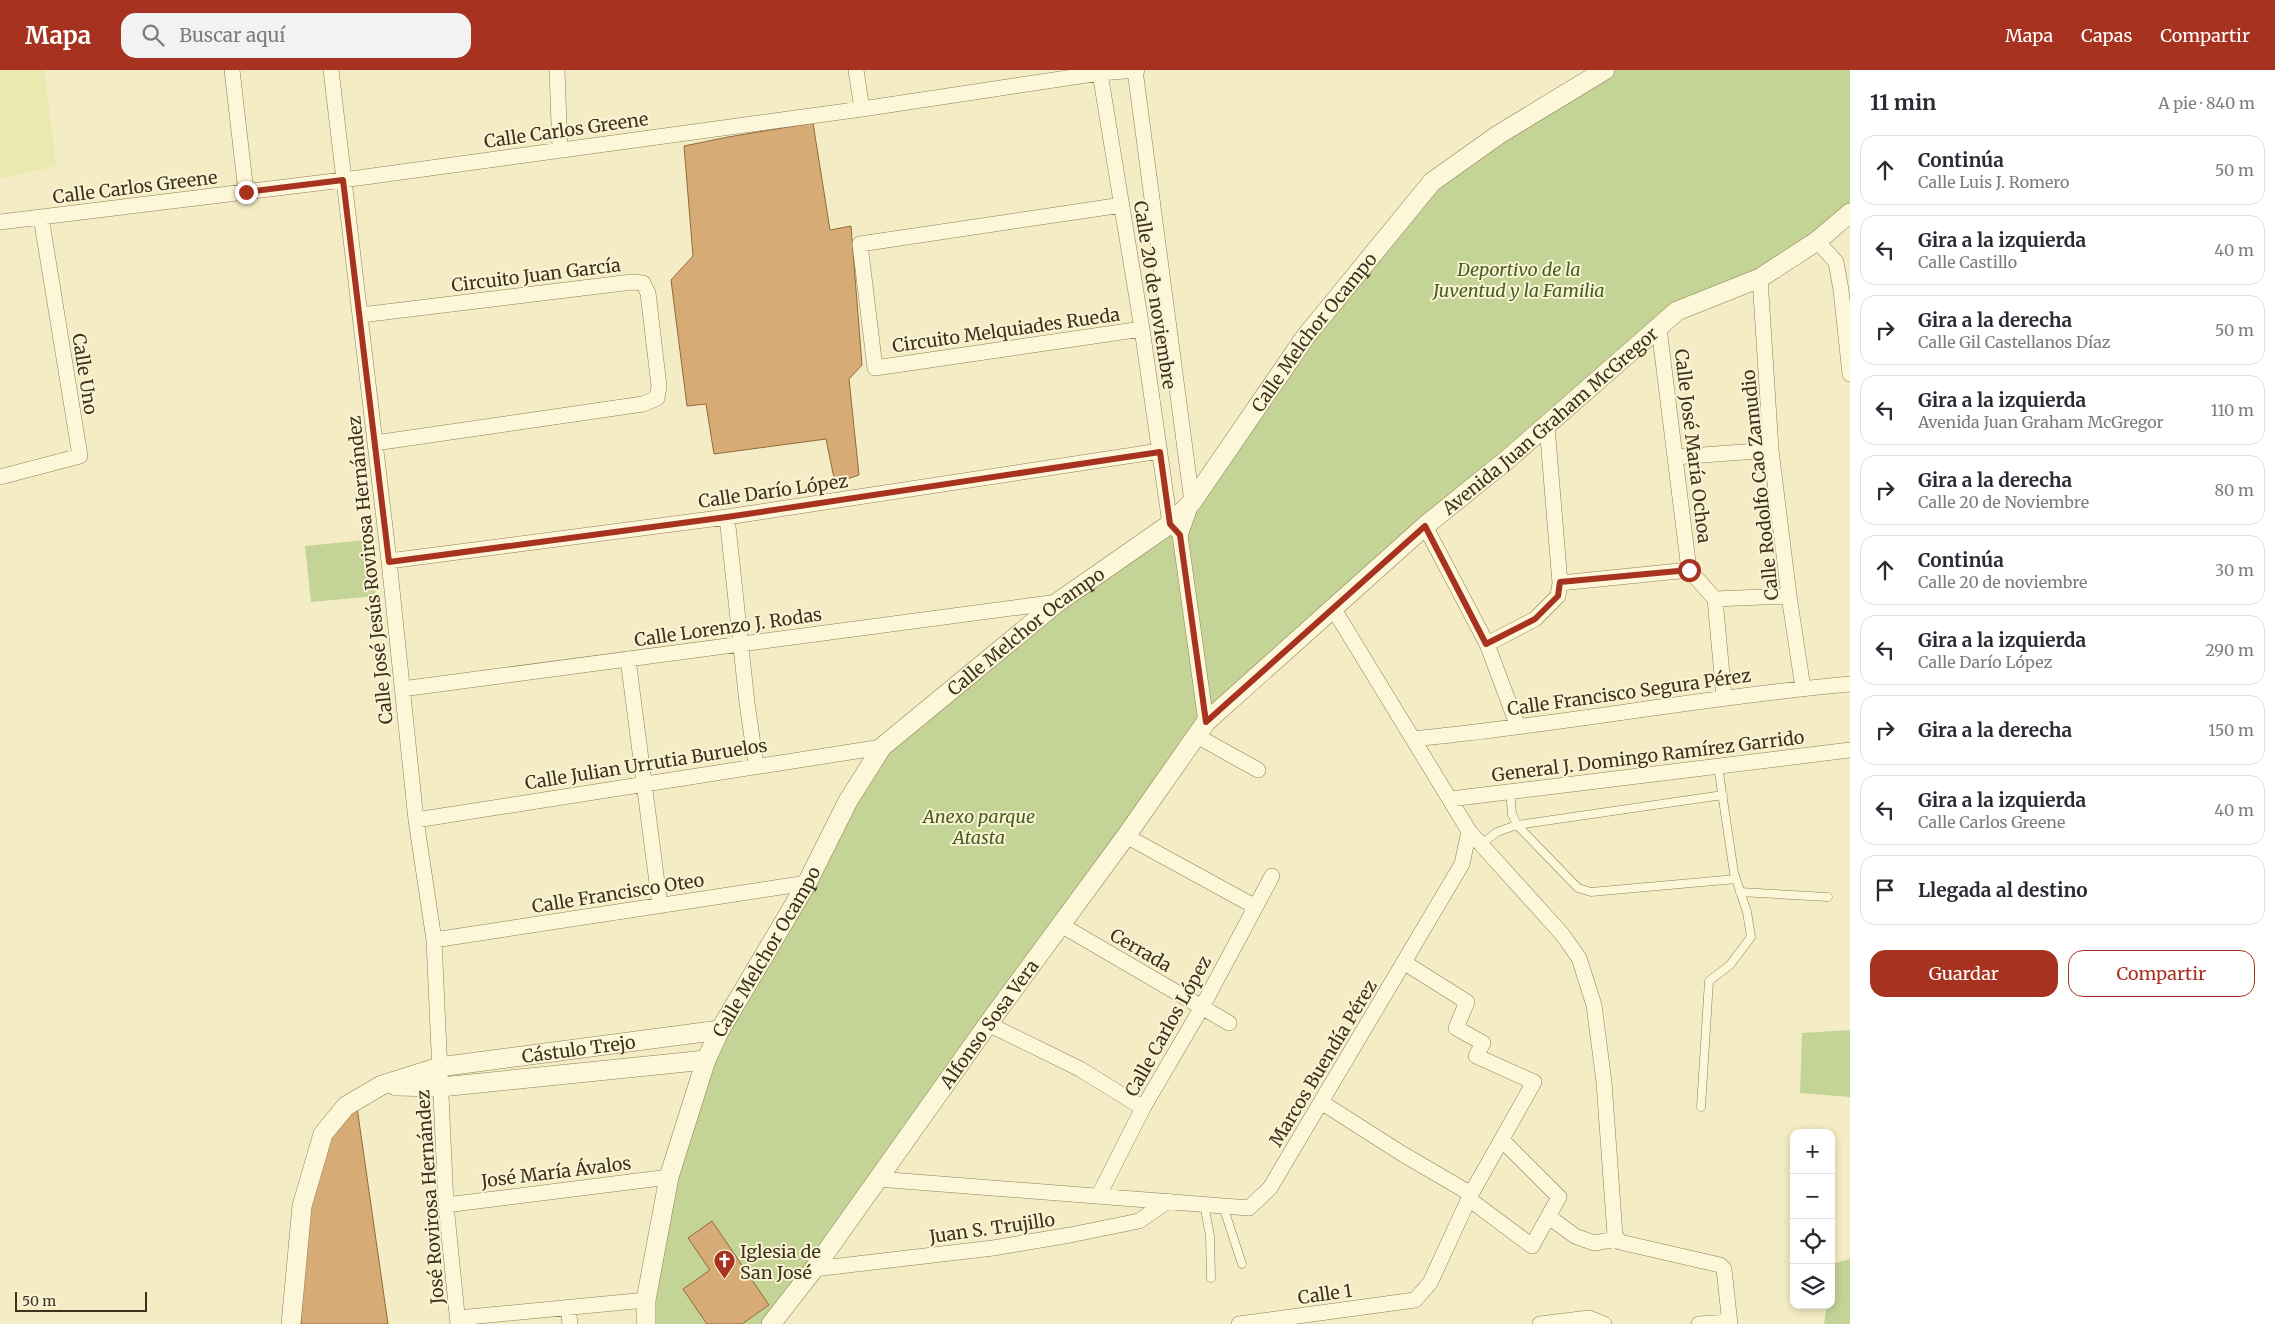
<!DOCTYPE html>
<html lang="es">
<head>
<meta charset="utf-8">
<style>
  :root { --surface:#fff; --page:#f2f2f3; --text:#2b2b33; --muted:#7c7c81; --line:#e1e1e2; --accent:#a73220 }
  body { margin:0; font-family:Merriweather,serif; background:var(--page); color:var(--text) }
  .controls { position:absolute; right:15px; bottom:15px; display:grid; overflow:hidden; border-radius:10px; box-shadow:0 2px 8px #0003 }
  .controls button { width:45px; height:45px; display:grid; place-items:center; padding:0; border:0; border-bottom:1px solid var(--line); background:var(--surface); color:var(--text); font:25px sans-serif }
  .scale { position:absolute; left:15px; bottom:12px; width:132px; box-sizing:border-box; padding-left:5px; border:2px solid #3f321d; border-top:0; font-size:14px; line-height:18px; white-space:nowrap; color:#3f321d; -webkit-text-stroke:4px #faf4d5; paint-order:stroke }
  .stop { position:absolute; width:15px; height:15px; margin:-11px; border:4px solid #a73220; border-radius:50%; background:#fff }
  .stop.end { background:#a73220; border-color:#fff; box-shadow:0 1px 5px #0008 }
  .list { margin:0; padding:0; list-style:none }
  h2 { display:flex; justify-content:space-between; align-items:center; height:65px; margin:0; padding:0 20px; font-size:21px }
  h2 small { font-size:16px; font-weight:400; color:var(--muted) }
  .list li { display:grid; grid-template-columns:32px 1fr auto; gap:15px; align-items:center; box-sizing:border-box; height:70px; margin:0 10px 10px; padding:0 10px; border:1px solid var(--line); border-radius:15px }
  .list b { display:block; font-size:19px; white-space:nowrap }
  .list p { margin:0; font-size:16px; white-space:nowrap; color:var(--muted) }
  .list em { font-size:16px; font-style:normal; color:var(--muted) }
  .actions { display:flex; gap:10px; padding:15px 20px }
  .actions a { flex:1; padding:11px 0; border:1px solid var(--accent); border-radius:15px; text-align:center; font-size:18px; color:var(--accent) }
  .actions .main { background:var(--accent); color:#fff }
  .icon { flex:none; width:28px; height:28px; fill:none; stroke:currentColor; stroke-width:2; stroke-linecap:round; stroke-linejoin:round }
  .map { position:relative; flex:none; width:1850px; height:1254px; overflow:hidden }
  header { display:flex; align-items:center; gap:30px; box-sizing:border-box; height:70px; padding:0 25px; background:var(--accent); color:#fff }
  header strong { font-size:24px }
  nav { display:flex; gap:28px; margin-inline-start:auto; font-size:18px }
  .search { width:350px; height:45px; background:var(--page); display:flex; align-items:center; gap:12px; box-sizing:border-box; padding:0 18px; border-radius:15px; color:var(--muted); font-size:19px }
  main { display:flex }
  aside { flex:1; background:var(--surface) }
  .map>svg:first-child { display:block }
</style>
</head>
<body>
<header>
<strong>Mapa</strong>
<div class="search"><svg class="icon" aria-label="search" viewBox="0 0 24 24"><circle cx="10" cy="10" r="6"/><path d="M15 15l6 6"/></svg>Buscar aquí</div>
<nav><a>Mapa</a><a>Capas</a><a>Compartir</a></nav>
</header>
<main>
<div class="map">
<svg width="1850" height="1254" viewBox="0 0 1850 1254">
  <rect width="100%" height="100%" fill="#f3ecc4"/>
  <path fill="#eae9b0" d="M0 0H44L56 96 0 109Z"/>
  <path fill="#c4d396" d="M1611 0H1850V143L1817 171 1677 241 1206 652 770 1254H646V1230L706 990 882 677 1192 432 1432 112Z
    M367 470 376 526 311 532 305 476Z
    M1850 960V1027L1800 1023 1802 963Z
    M1850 1189V1254H1824L1827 1235H1831V1214L1835 1193Z"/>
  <path fill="#d6ab75" stroke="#936a3a" d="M813 53 830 160 851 156 862 295 849 309 859 405 835 413 826 369 714 384 706 334 687 336 671 210 693 186 684 76 728 67Z
    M357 1037 388 1254H301L307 1138 333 1062Z
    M712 1151 769 1235 742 1254H707L683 1219 710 1200 688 1168Z"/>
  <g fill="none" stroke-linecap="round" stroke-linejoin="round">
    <defs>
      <path id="service" d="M1510 721 1512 744 1517 755 1578 818 1591 822 1736 809
        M1480 775 1497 762 1517 755 1723 725
        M1740 822 1828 827
        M1701 1037 1709 911 1730 895 1751 867 1747 842 1734 803 1718 696
        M1204 1134 1210 1166 1211 1208
        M1223 1136 1242 1194"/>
      <path id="minor" d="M232 0 246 122
        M331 0 389 491 416 750 434 870 446 1135 458 1254
        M557 0 560 80
        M856 0 862 39
        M1103 0 1100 3 1142 259 1170 454 1176 460
        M1135 0 1192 432 1180 465 1206 652
        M1122 135 860 174 875 298 1142 259
        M0 152 343 110 862 39 1100 3 1137 0
        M1817 171 1836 192 1841 220 1850 304
        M1760 208 1771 380 1789 526 1803 618
        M361 245 632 212 643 213 648 223 659 316 657 328 643 334 375 373
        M1659 258 1689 500
        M1675 387 1771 380
        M0 407 80 386 41 147
        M727 447 747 633 756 695
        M1425 456 1487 574 1518 657
        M389 491 727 447 1160 381
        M1560 513 1689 500 1715 529 1789 526
        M1715 529 1724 627
        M1487 574 1535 549 1558 526 1560 513 1547 356
        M628 589 660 836
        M402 619 1058 532
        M1197 666 1258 700
        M1413 669C1559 655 1703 627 1850 614
        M1450 729 1850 680
        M416 750 882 677
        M1469 761 1562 864 1579 888 1594 935 1604 1012 1615 1165 1620 1172 1720 1195 1724 1199 1730 1254
        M1126 766 1254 836
        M1061 855 1229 953
        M434 870 807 813
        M988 954 1080 999 1143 1038
        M1321 1032 1401 1083 1471 1124
        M877 1109 1249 1138 1270 1118 1462 794 1469 761 1333 538
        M1099 1125 1143 1038 1202 937 1272 806
        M1469 1129 1532 1176 1559 1127 1502 1070
        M446 1135 669 1107
        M1549 1147 1575 1166 1594 1173 1617 1169
        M814 1199 993 1178 1070 1165 1139 1151 1168 1131
        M568 1237 570 1254
        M458 1248 646 1230
        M1239 1254 1415 1230 1430 1213 1471 1124 1534 1012 1476 986 1483 973 1456 958 1467 932 1405 893
        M1540 1254 1589 1248 1604 1254
        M1699 1254 1729 1252"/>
      <g id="tertiary">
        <path d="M396 1016 441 1017 706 990"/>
        <path id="s1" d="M291 1254 302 1136 323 1064 346 1036 382 1015 439 997 720 960"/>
        <path id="s2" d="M646 1254V1230L669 1107 706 990 720 960 807 813 848 731 882 677 1058 532 1170 454 1192 432 1306 266 1432 112 1498 65 1605 0"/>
        <path id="s3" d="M771 1254 814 1199 988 954 1126 766 1206 652 1425 456 1508 389 1677 241 1760 208 1817 171 1850 143"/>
      </g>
    </defs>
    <use href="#service" stroke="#917e58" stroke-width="9"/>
    <use href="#minor" stroke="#917e58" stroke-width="16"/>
    <use href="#tertiary" stroke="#917e58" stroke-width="20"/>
    <use href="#service" stroke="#fdf7d9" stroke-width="8"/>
    <use href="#minor" stroke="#fdf7d9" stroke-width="15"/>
    <use href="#tertiary" stroke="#fdf7d9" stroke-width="19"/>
  </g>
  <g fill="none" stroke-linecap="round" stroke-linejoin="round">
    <path stroke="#a73220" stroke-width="6" d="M246 122 343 110 389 492 727 447 1160 382 1170 454 1180 465 1206 652 1425 456 1486 574 1535 549 1558 526 1560 512 1689 500"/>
  </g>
  <defs>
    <symbol id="church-pin" viewBox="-11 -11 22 30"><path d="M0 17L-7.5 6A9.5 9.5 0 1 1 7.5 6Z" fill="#a73220" stroke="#faf4d5"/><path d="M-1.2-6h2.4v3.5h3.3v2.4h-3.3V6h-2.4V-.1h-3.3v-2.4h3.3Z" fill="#fff"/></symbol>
  </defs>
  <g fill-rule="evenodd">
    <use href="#church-pin" x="712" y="1178" width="25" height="34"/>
  </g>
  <g text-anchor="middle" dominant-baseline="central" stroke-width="4" stroke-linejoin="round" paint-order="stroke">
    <g font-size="18" fill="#3f321d" stroke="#faf4d5">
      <text transform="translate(566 60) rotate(-8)">Calle Carlos Greene</text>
      <text transform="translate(135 117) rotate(-7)">Calle Carlos Greene</text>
      <text transform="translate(536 205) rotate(-7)">Circuito Juan García</text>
      <text transform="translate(1155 225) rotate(81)">Calle 20 de noviembre</text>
      <text transform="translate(1006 260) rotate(-8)">Circuito Melquiades Rueda</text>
      <text stroke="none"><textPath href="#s2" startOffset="1236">Calle Melchor Ocampo</textPath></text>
      <text transform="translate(85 304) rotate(81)">Calle Uno</text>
      <text stroke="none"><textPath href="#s3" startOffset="1200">Avenida Juan Graham McGregor</textPath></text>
      <text transform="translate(1693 376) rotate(83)">Calle José María Ochoa</text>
      <text transform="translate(1760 415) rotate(-96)">Calle Rodolfo Cao Zamudio</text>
      <text transform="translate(773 421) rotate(-8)">Calle Darío López</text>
      <text transform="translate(370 500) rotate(-96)">Calle José Jesús Rovirosa Hernández</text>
      <text transform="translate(728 557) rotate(-8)">Calle Lorenzo J. Rodas</text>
      <text stroke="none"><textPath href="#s2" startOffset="816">Calle Melchor Ocampo</textPath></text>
      <text transform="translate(1629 622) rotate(-8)">Calle Francisco Segura Pérez</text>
      <text transform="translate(1648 686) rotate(-7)">General J. Domingo Ramírez Garrido</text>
      <text transform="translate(646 694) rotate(-9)">Calle Julian Urrutia Buruelos</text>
      <text transform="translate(618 823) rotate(-9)">Calle Francisco Oteo</text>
      <text transform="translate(1141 880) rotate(30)">Cerrada</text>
      <text stroke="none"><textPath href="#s2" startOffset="396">Calle Melchor Ocampo</textPath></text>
      <text stroke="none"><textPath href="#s3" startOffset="371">Alfonso Sosa Vera</textPath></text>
      <text transform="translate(1168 956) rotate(-61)">Calle Carlos López</text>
      <text stroke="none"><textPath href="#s1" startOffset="472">Cástulo Trejo</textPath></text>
      <text transform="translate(1323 993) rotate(-59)">Marcos Buendía Pérez</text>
      <text transform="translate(556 1102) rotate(-7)">José María Ávalos</text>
      <text transform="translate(430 1127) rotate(-94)">José Rovirosa Hernández</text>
      <text transform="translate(992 1158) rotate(-8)">Juan S. Trujillo</text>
      <text transform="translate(1325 1224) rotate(-8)">Calle 1</text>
    </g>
    <g font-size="18" font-style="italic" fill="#465e21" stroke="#faf4d5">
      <text x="1519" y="199">Deportivo de la<tspan x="1519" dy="21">Juventud y la Familia</tspan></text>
      <text x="979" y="746">Anexo parque<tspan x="979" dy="21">Atasta</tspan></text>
    </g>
    <g font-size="18" fill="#3f321d" stroke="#faf4d5" text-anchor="start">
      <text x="740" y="1181">Iglesia de<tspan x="740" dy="21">San José</tspan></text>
    </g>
  </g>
</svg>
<div class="controls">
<button>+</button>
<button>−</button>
<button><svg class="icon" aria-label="locate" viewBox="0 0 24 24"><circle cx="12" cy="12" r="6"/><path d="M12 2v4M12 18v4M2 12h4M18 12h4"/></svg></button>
<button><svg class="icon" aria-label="layers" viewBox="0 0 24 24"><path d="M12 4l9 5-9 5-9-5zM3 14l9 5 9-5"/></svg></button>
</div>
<div class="scale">50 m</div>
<div class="stop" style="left:1689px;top:500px"></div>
<div class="stop end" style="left:246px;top:122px"></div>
</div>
<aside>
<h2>11 min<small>A pie · 840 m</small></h2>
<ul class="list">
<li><svg class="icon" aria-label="ahead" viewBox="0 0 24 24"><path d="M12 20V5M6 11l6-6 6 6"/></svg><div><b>Continúa</b><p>Calle Luis J. Romero</p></div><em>50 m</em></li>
<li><svg class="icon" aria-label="left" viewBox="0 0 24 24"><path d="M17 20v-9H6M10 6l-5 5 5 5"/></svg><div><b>Gira a la izquierda</b><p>Calle Castillo</p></div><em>40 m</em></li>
<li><svg class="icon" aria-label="right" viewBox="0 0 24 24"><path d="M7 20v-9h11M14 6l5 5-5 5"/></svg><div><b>Gira a la derecha</b><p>Calle Gil Castellanos Díaz</p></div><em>50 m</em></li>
<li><svg class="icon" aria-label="left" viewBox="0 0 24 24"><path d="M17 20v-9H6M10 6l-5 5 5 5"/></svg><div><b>Gira a la izquierda</b><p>Avenida Juan Graham McGregor</p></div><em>110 m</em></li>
<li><svg class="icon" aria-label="right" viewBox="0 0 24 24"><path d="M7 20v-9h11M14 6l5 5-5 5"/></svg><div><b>Gira a la derecha</b><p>Calle 20 de Noviembre</p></div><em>80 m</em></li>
<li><svg class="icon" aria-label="ahead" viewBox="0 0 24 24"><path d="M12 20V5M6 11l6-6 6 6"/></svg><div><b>Continúa</b><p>Calle 20 de noviembre</p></div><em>30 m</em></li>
<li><svg class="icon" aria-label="left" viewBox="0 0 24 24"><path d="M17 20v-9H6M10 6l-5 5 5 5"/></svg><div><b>Gira a la izquierda</b><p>Calle Darío López</p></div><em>290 m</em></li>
<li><svg class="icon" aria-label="right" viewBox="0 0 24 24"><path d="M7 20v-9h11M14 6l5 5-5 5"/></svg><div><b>Gira a la derecha</b></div><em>150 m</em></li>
<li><svg class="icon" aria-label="left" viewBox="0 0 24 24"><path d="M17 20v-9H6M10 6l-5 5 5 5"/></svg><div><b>Gira a la izquierda</b><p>Calle Carlos Greene</p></div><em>40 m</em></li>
<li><svg class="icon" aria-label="arrive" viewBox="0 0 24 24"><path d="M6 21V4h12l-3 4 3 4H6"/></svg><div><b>Llegada al destino</b></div></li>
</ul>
<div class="actions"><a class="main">Guardar</a><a>Compartir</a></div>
</aside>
</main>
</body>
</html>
